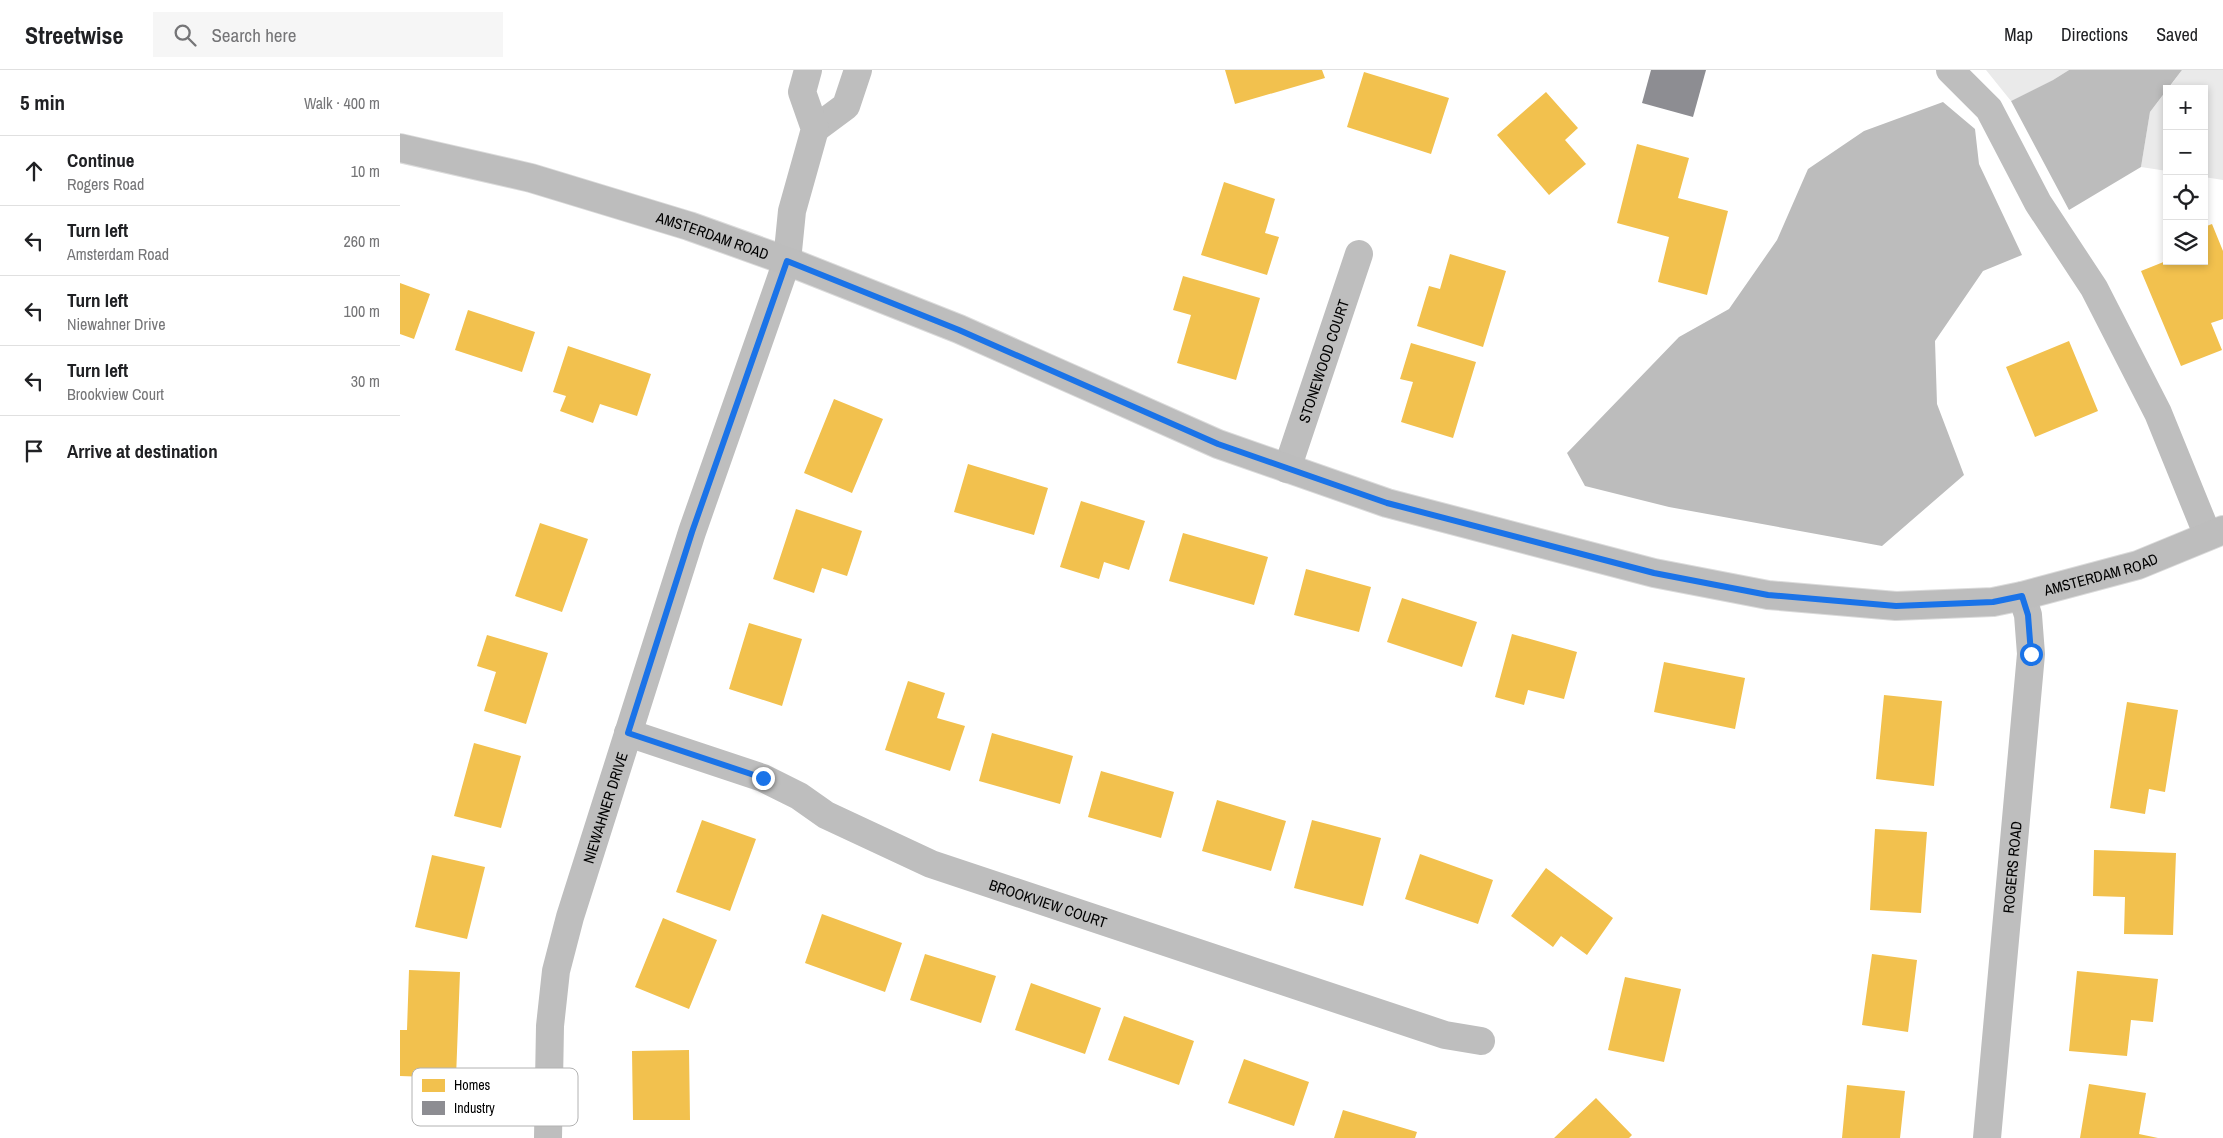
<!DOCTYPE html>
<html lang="en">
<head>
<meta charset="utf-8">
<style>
  :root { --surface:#fff; --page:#f6f6f6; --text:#202124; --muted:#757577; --line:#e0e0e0 }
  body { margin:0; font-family:"Archivo Narrow",sans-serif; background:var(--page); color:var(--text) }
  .controls { position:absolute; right:15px; top:15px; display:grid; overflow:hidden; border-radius:0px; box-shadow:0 2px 8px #0003 }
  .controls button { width:45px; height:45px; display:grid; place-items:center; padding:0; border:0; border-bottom:1px solid var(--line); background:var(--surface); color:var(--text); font:25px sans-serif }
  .stop { position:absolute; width:15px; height:15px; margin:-11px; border:4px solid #1a73e8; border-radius:50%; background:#fff }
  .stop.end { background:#1a73e8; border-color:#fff; box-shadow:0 1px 5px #0008 }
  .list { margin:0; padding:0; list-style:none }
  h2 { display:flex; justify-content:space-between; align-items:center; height:65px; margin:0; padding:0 20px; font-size:21px }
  h2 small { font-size:16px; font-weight:400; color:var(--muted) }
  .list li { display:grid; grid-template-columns:32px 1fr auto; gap:15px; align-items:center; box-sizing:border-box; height:70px; padding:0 20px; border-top:1px solid var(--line) }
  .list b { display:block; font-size:19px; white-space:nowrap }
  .list p { margin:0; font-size:16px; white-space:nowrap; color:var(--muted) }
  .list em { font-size:16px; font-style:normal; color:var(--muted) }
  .icon { flex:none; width:28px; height:28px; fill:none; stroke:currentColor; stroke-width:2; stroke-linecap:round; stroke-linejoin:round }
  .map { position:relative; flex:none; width:1823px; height:1068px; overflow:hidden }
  header { display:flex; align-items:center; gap:30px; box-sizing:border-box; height:70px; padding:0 25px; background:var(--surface); border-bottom:1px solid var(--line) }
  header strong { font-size:24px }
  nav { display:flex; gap:28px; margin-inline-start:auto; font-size:18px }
  .search { width:350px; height:45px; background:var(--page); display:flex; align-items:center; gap:12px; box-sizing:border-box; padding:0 18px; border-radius:0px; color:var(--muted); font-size:19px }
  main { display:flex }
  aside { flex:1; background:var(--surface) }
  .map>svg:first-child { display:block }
</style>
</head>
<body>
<header>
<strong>Streetwise</strong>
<div class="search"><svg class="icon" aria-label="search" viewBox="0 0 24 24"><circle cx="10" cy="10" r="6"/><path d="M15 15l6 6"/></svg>Search here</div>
<nav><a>Map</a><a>Directions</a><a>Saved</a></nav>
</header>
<main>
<aside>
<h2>5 min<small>Walk · 400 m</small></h2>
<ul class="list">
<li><svg class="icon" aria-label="ahead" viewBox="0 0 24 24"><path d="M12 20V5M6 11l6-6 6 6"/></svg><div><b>Continue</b><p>Rogers Road</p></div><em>10 m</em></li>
<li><svg class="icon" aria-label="left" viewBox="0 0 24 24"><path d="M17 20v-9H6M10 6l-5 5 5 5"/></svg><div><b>Turn left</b><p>Amsterdam Road</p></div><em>260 m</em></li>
<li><svg class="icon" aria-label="left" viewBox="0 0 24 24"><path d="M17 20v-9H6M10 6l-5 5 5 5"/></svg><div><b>Turn left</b><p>Niewahner Drive</p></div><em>100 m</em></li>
<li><svg class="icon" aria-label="left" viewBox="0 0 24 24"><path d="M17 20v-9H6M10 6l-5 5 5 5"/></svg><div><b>Turn left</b><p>Brookview Court</p></div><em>30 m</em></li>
<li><svg class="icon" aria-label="arrive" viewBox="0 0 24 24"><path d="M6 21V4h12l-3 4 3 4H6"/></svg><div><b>Arrive at destination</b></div></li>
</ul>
</aside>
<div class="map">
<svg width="1823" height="1068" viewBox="0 0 1823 1068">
  <rect width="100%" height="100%" fill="#fff"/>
  <path fill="#eaeaea" d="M1586 0H1669L1653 10 1611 31Z
    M1782 0H1823V110L1804 107V19H1768Z
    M1767 20V101L1741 97 1750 42Z"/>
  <path fill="#bcbcbc" d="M1669 0H1782L1750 42 1741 97 1669 140 1611 31 1653 10Z
    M1543 32 1575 59 1579 94 1622 185 1583 201 1535 271 1537 334 1564 405 1482 476 1269 437 1185 416 1167 383 1279 267 1329 239 1377 170 1408 99 1464 61Z"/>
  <path fill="#f2c14e" d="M825 0H922L925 8 835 34Z
    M964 2 1049 28 1031 84 947 57Z
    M1146 22 1178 58 1165 70 1186 94 1149 125 1097 65Z
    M1237 74 1289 88 1278 128 1328 141 1307 225 1258 212 1269 167 1217 153Z
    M824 112 875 129 865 163 879 167 867 205 801 185Z
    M1812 154 1823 181V249L1811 253 1822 280 1781 296 1741 201 1766 191H1804V157Z
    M1050 184 1106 201 1083 277 1017 256 1029 216 1040 219Z
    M783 206 860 228 836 310 777 293 791 245 773 240Z
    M0 213 30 224 14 269 0 264Z
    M68 240 135 262 122 302 55 280Z
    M1669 271 1698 341 1635 367 1606 297Z
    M1011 273 1076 292 1053 368 1001 352 1013 312 1000 309Z
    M168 276 251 304 237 346 200 334 193 353 160 341 166 326 153 322Z
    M434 329 483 349 452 423 404 403Z
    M568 394 648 418 634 465 554 442Z
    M681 431 745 451 729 500 704 492 699 509 660 497Z
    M396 439 462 461 447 506 422 498 414 523 373 509Z
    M140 453 188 469 162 542 115 526Z
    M783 463 868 487 854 535 769 511Z
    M906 499 971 517 959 562 894 545Z
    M1002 528 1077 552 1062 597 987 572Z
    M349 553 402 569 382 636 329 619Z
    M1112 564 1177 582 1164 629 1128 620 1124 635 1095 627Z
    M87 565 148 583 126 654 84 641 96 602 77 596Z
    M1264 592 1345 608 1335 659 1254 642Z
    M508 611 545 623 537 648 565 656 550 701 485 680Z
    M1484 625 1542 631 1534 716 1476 709Z
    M1727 632 1778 640 1765 722 1749 719 1745 744 1710 738Z
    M592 663 673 686 660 734 579 711Z
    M74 673 121 686 101 758 54 746Z
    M701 701 774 722 761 768 688 747Z
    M817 730 886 751 871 801 802 781Z
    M302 750 356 769 330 841 276 822Z
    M912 750 981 768 963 836 894 818Z
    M1475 759 1527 762 1521 843 1470 840Z
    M1694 780 1776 783 1773 865 1724 864 1725 827 1693 826Z
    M1020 784 1093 810 1078 854 1005 829Z
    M32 785 85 797 67 869 15 857Z
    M1146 798 1213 848 1187 885 1161 866 1153 877 1111 846Z
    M422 844 502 873 485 922 405 893Z
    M263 848 317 870 289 939 235 917Z
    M525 884 596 906 581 953 510 930Z
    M1472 884 1517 890 1508 962 1462 955Z
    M9 900 60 902 56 1008 0 1006V960H7Z
    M1677 901 1758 909 1753 952 1731 950 1727 986 1669 981Z
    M1225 907 1281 919 1264 992 1208 980Z
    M631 913 701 938 685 984 615 960Z
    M724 946 794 971 779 1015 708 990Z
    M289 980 290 1050H233L232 981Z
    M844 989 909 1012 894 1056 828 1033Z
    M1689 1014 1746 1023 1739 1064 1758 1068H1680Z
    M1447 1015 1505 1021 1500 1068H1442Z
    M1196 1028 1232 1065 1229 1068H1154Z
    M943 1040 1017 1062 1015 1068H934Z"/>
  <path fill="#8d8d92" d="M1251 0H1306L1293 47 1242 33Z"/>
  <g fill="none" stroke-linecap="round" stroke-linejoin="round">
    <defs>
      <g id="major">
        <path id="s5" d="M0 78 131 108 289 156 387 191 559 259 818 374 987 433 1254 503 1368 525 1496 536 1593 532 1622 526 1738 495 1823 460"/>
      </g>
    </defs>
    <use href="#major" stroke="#dbdbdb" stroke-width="30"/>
    <g stroke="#bebebe" stroke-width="28">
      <path d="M1550 0 1589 39 1638 133 1694 218 1758 343 1808 466"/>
      <path d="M415 59 446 36 458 0"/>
      <path id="s1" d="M887 399 959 184"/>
      <path id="s2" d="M228 663 363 708 399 726 426 745 531 794 1045 965 1081 971"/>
      <path id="s3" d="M148 1068 150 956 156 901 170 847 292 462 387 191 392 141 415 59 402 22 408 0"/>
      <path id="s4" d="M1587 1068 1631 584 1628 545 1622 526"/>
    </g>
    <use href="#major" stroke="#bdbdbd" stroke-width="28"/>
  </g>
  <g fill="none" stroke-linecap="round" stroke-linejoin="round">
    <path stroke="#1a73e8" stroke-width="6" d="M363 708 228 663 292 462 387 191 559 260 818 374 987 433 1254 503 1368 525 1496 536 1593 532 1622 526 1628 545 1631 584"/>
  </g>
  <g text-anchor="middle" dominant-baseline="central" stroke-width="5" stroke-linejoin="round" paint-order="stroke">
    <g font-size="15" fill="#000" stroke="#fff">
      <text stroke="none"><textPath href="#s5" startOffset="325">AMSTERDAM ROAD</textPath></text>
      <text stroke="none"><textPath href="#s1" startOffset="114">STONEWOOD COURT</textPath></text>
      <text stroke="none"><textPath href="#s5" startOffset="1780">AMSTERDAM ROAD</textPath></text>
      <text stroke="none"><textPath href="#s3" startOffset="338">NIEWAHNER DRIVE</textPath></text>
      <text stroke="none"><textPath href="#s4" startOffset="272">ROGERS ROAD</textPath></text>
      <text stroke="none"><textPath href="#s2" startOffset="455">BROOKVIEW COURT</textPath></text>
    </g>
  </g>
  <rect x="12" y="998" width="166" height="58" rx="8" fill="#fff" stroke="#b2b2b2" stroke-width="1"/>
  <rect x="22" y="1009" width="23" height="13" fill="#f2c14e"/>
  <rect x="22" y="1031" width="23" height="14" fill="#8d8d92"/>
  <g font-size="14" fill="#000">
    <text x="54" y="1020">Homes</text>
    <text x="54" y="1043">Industry</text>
  </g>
</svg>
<div class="controls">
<button>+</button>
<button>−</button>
<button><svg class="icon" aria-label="locate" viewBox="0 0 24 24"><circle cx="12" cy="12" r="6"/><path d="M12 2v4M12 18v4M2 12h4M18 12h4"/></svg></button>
<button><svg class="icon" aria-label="layers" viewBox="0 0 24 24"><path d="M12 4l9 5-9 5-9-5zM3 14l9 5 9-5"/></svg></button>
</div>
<div class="stop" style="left:1631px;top:584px"></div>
<div class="stop end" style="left:363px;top:708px"></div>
</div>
</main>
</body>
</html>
